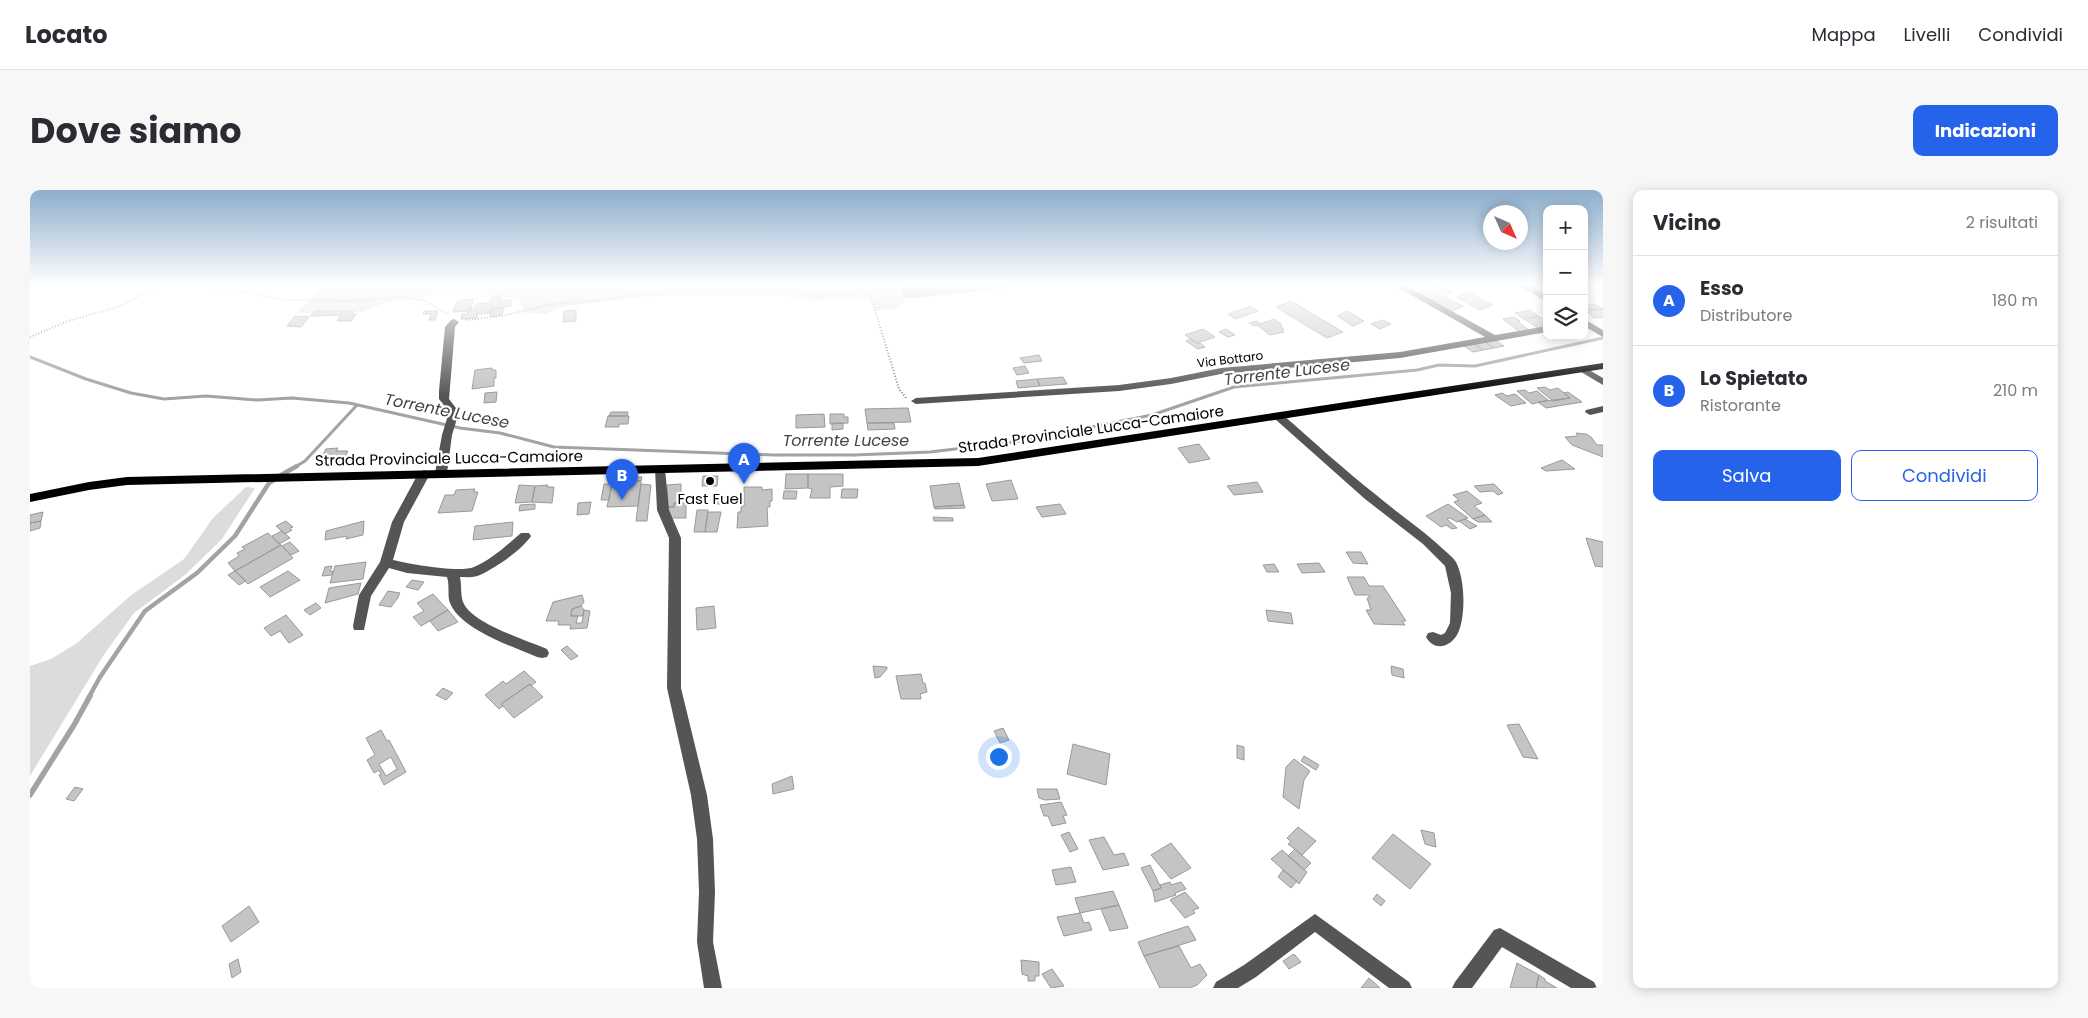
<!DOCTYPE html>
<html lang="it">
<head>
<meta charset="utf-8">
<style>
  :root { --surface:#fff; --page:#f7f7f7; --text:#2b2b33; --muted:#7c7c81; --line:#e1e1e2; --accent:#2563eb }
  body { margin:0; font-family:Poppins,sans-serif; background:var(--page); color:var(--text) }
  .controls { position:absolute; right:15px; top:15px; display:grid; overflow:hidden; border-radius:10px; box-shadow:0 2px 12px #0003 }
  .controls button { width:45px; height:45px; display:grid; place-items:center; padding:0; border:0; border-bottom:1px solid var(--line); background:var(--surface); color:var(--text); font:25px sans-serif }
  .compass { position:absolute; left:1453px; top:15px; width:45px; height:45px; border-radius:50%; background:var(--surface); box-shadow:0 2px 12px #0003; rotate:135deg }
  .you { position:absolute; left:968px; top:566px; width:18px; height:18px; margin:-12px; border:4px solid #fff; border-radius:50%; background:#1a73e8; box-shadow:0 0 0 8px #1a73e833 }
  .badge { display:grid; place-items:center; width:32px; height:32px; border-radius:50%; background:var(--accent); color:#fff; font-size:16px; font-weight:700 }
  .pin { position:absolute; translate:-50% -41px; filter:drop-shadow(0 1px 2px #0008) }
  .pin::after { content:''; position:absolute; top:26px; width:18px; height:15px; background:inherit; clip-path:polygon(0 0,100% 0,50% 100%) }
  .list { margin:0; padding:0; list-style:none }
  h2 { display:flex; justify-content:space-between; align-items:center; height:65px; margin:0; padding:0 20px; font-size:21px }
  h2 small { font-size:16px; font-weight:400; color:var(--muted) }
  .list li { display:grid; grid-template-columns:32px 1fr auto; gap:15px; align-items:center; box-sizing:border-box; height:90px; padding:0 20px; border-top:1px solid var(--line) }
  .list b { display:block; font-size:19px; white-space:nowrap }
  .list p { margin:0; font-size:16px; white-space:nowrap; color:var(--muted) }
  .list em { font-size:16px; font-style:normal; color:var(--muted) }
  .actions { display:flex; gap:10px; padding:15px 20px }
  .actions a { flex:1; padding:11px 0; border:1px solid var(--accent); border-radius:10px; text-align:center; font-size:18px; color:var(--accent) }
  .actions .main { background:var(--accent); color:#fff }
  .icon { flex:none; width:28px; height:28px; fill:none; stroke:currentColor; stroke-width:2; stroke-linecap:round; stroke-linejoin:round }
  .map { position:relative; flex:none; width:1573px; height:798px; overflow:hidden; border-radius:10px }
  header { display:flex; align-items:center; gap:30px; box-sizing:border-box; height:70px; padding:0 25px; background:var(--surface); border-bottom:1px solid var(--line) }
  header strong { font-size:24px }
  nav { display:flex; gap:28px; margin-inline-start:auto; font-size:18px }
  .intro { display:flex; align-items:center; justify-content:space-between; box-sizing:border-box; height:120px; padding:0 30px }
  h1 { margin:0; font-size:35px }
  .button { padding:12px 22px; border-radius:10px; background:var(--accent); color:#fff; font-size:18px; font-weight:700 }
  main { display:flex; gap:30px; padding:0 30px }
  aside { flex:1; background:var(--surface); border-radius:10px; box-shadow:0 2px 12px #0003 }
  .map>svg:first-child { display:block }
</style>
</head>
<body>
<header>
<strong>Locato</strong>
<nav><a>Mappa</a><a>Livelli</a><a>Condividi</a></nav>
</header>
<div class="intro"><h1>Dove siamo</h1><a class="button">Indicazioni</a></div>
<main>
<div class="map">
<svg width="1573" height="798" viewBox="0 0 1573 798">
  <rect width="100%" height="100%" fill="#fff"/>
  <path fill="#dcdcdc" d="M296 94H865L876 110 866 119 845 120 839 108 775 110 750 105 621 106 535 116 515 124 495 123 490 109 449 104H410L357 112 332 122 266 123Z
    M216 297 225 298 192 349 155 385 104 423 73 466 0 586V476L21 469 47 453 100 406 154 369 183 328Z"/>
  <path fill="#a3a3a3" d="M869 94H1009L886 108 874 107Z"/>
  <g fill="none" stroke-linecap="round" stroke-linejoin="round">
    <path stroke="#a3a3a3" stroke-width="3" d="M0 167 56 189 101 203 134 209 176 206 227 210 262 208 319 213 430 238 470 243 524 257 743 265H824L900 262 992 251 1122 225 1204 197 1387 180 1409 175 1445 176 1573 148
      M265 277 275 271 327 215"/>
    <path stroke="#a3a3a3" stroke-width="4.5" d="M251 285 267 276
      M59 507 70 487 115 421 167 383 205 346 239 293 244 290"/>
    <path stroke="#a3a3a3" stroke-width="5.5" d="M0 605 44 535 60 506"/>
  </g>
  <path fill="#c4c4c4" stroke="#999" fill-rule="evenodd" d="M1410 96 1422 102 1417 105 1402 97Z
    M1398 99 1433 116 1420 122 1385 104Z
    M1439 102 1463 115 1450 120 1427 107Z
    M471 106V110H481V116L461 119 460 123 447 124V128L431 129 432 124H436L441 118H446V114L459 113 461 107Z
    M444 109 440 121 423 122 428 110Z
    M1261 111 1286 126 1313 142 1297 148 1246 117Z
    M1564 114 1573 119 1554 120V115Z
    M1221 116 1228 121 1205 129 1198 124Z
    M474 118 472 125 460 127 461 119Z
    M1573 119V127L1564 128 1557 121Z
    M546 120V131L533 132 534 121Z
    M1500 120 1508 126 1494 129 1485 123Z
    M285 121H323L322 124H326L321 131H307L311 125 280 126Z
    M394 121H408L405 130H399L401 124H393Z
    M1317 121 1334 131 1323 136 1307 126Z
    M265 126 279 127 271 137 257 136Z
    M1508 126 1517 131V137L1508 138 1494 129Z
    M1484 127 1490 131 1488 132 1499 140 1490 142 1473 129Z
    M1244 129 1252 135 1250 136 1254 139 1251 140 1254 142 1240 145 1227 135 1224 136 1219 133 1227 131 1230 134Z
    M1353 130 1361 134 1350 139 1341 134Z
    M1173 139 1185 147 1167 153 1155 145Z
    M1196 139 1205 145 1198 147 1189 142Z
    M1161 149 1167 153H1170L1175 157 1168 159 1156 151Z
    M1465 150 1474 156 1464 158 1455 152Z
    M1455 152 1464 158 1453 160 1444 154Z
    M1444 154 1453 160 1443 162 1434 156Z
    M1009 165 1012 171 994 173 990 168Z
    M995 176 999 183 987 185 983 178Z
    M462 178V180H466V188H464V196L442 199 445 180Z
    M1033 187 1037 194 1010 196 1007 189Z
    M1007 189 1010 196 988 198 986 191Z
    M1515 197 1520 200 1528 198 1540 208 1523 211 1507 198Z
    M1495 200 1499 203 1507 201 1518 210 1502 214 1487 201Z
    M467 202 466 212 454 213 455 203Z
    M1538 202 1552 212 1516 218 1508 212 1540 208 1534 203Z
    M1472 203 1477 206 1485 204 1496 213 1481 216 1465 205Z
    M878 218 881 232 837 233 835 219Z
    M581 222H598L597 226H579Z
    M794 224 795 237 766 238V225Z
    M800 224H814V227H818V233L800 234Z
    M578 226H599L598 234H589V237H575Z
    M802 233H813V239L802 240Z
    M837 233H864L865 239 838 240Z
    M1546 243 1556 244 1561 247 1567 255H1573V267L1542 255 1535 247 1548 246Z
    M1169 254 1180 269 1159 273 1148 258Z
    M308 258 306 261H318L311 274H287L296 259Z
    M1532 270 1545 279 1516 281 1511 278Z
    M756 284H778V298L755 299Z
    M778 284H813V296L800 297V308H780L782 299 778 298Z
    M673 286H688L687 296H672Z
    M612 287 611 291 582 292 583 288Z
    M981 290 988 309 962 311 956 294Z
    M611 291 608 316 577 317 582 292Z
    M1227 292 1233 302 1204 305 1197 296Z
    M929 293 934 315 904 317 900 296Z
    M574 294H582L579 310H571Z
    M611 294 621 295 617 331H606Z
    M651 294V313H644V317H638L637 295Z
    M1464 294 1473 303 1468 305 1463 301 1450 302 1444 296Z
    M489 295 505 296 502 312 485 313Z
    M518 295 517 297H524L522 313 502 312 505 296Z
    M714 297H732V300L742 299V311H740V317H737L738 336 707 338 708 322H711V317L714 316Z
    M445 299 444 302H448L442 321 408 323 415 305H424L426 300Z
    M812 299H828L827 308H811Z
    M754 301H767L766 309H753Z
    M1437 301 1452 313 1444 316 1455 325 1443 329 1424 312 1429 310 1423 305Z
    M687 306H698V314H687Z
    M561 312 559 324 547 325 548 313Z
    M644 313H656V328H638V317H644Z
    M505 314V319L489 321 490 315Z
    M1030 314 1036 324 1012 327 1006 317Z
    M1418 314 1438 328 1427 332 1420 328 1417 329 1427 338 1422 339 1416 335 1411 337 1396 326Z
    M934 315 935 318 905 319 904 317Z
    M667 320H678L675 342H664Z
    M13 322 11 331 0 333V325Z
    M678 322H691L687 342H675Z
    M1455 325 1462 332H1448L1443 329Z
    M903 327 923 328V331H904Z
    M1435 329 1447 336 1440 339 1429 331Z
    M11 331 10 338 0 341V333Z
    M256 331 263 337 260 338 262 340 255 344 246 336Z
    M334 331 333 345 316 349 317 346 295 350 296 341Z
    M483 332 482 346 443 350 445 336Z
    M252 341 260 348 249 354 242 346Z
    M238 343 251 355 205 381 198 373 209 366 207 363 215 359 212 357Z
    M1556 348 1573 352V377L1565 376Z
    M260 352 269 361 261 365 252 356Z
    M251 355 263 368 218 394 205 381Z
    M1316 362H1331L1338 374 1323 373Z
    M336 372 333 389 300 393 305 376Z
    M1289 373 1295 382 1272 383 1267 374Z
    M1244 374 1249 382H1237L1233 375Z
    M302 376 300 382 303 381 302 385 292 386 295 377Z
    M205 381 216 391 209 395 198 385Z
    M258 381 270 390 240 407 230 397Z
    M1317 387H1334L1339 396H1353L1376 431H1372L1375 435 1344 434 1336 420H1341L1337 408H1340L1338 405H1325Z
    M382 390 394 392 388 400 376 397Z
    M331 393 328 404 295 413 299 398Z
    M358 401 370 403 367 409 361 417 349 415Z
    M403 404 418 420 391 436 383 427 394 421 387 413Z
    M552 405 554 412 551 416 542 419 541 426H548L546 433H552L554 420 560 421 557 438 540 439 541 435H528L529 431H516L523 412Z
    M286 413 291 418 280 425 274 420Z
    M551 416 554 420 553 426H541L542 419Z
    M684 416 686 438 667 440 666 418Z
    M418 420 428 432 408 441 400 431Z
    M1236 420 1261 423 1263 434 1238 431Z
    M256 425 273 445 259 453 250 441 241 446 234 438Z
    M537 456 548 466 541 470 531 460Z
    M843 476 857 477V479L850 487 845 488Z
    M1361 476 1373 479 1374 488 1362 485Z
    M494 481 506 492 501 496 500 494 471 514 473 516 469 519 455 505 473 491 476 494Z
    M891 484 893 493H895L897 502 890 504 891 509H871L866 486Z
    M500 494 513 507 484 528 471 514Z
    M413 498 423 503 416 510 406 505Z
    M1489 534 1508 569 1493 567 1477 535Z
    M973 538 979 550 970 553 964 541Z
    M351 540 357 551 359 550 376 582 354 595 349 585 351 584 349 580 344 583 337 570 345 565 336 548ZM361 567 367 579 356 586 349 574Z
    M1043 554 1080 564 1076 595 1037 584Z
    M1207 555 1214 557V570L1207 568Z
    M1274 566 1289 575 1286 580 1271 571Z
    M1264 569 1280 581 1274 590 1269 619 1253 607 1256 577Z
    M762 586 764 599 743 604 742 594Z
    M45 597 53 599 44 611 36 609Z
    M1007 599H1027L1030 609 1015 610 1009 608Z
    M1031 612 1037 625 1033 626 1036 633 1022 636 1018 626H1014L1010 615Z
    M1268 637 1286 651 1272 665 1258 654 1261 652 1257 648Z
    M1391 640 1404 643 1406 657 1395 654Z
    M1039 642 1048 659 1040 662 1031 645Z
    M1363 644 1401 674 1380 699 1342 668Z
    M1074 647 1084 665 1094 663 1099 675 1073 680 1059 650Z
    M1141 653 1161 678 1141 689 1121 665Z
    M1265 659 1281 673 1274 680 1258 666Z
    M1252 660 1277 682 1269 694 1241 669Z
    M1120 675 1131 698 1123 701 1111 678Z
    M1041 677 1046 692 1026 695 1022 680Z
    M1253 680 1267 691 1261 698 1248 687Z
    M1140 692 1141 695 1151 692 1156 699 1145 703 1146 705 1125 712 1123 701 1131 698 1130 695Z
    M1083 701 1089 715 1050 723 1045 708Z
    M1155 702 1169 718 1163 720 1165 723 1155 728 1140 710Z
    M1347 704 1355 711 1351 716 1343 709Z
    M1089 715 1098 738 1080 741 1071 719Z
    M219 716 229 732 201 752 192 736Z
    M1050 723 1054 733 1059 732 1062 740 1034 746 1027 727Z
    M1158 736 1166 750 1114 766 1108 752Z
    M1149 756 1161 778 1170 774 1177 785 1167 795 1160 798H1130L1114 766Z
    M1264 764 1271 772 1259 779 1253 771Z
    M208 769 211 782 202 788 199 774Z
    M991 770 1009 772V786H1005V791H998V786L992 784Z
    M1487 773 1509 785 1506 798H1480Z
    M1022 779 1034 796 1021 798 1012 784Z
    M1509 785 1515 789V791L1527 798H1506Z
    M1339 788 1350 798H1331Z"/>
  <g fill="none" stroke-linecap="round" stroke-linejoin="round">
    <path stroke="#777" stroke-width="2" stroke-dasharray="1 2" stroke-linecap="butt" d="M154 94 201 99 256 110 322 111 373 107 396 111 417 124
      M837 94 869 199 876 208
      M0 95 3 94
      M436 130 472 126 521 114 562 111 657 99 753 100 792 106 840 101
      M0 147 38 131 94 115 127 94"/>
    <path fill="#555" fill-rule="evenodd" d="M1362 94H1373L1465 145 1517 136V142L1370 168 1191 184 1141 194 1089 201 886 214 881 211 886 208 1089 195 1141 188 1191 178 1370 162 1455 147Z
      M1486 94H1497L1517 105V112Z
      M424 129 429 132 425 137 419 209 429 222 422 245 417 283 411 287 405 283 412 245 419 222 409 209V201L415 137 421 130Z
      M1554 129 1573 140V147L1554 136Z
      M1554 177 1573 188V195L1551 182 1549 180Z
      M1573 216V222L1560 225 1555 222 1556 220Z
      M1249 224 1253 225C1283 251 1313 279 1345 304 1367 323 1392 339 1413 359 1417 363 1423 367 1426 372 1435 389 1436 426 1428 443 1422 456 1405 463 1396 447L1398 443 1403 442 1411 445 1415 443 1420 433 1421 403 1415 376 1393 354 1335 309 1245 229 1244 227 1245 225Z
      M630 275 635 279 639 320 651 348V498L677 605 683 649 685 702 683 752 692 798H674L667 752 669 702 667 649 661 605 637 498 639 348 627 320 625 279Z
      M394 280 400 284 374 332 363 370C380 374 429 383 444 377 461 370 477 355 491 343H499L501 346C492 360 465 378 450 385 444 388 436 387 430 387 432 396 430 407 434 414 444 434 496 450 517 459L519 463 517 467 512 468 507 467C482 456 431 440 420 413 417 406 420 396 417 387L377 383 359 378 341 406 334 440H324L323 436 329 405 350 372 362 332 388 284Z
      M1285 724 1379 792 1382 798H1359L1285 742 1226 787 1208 798H1183L1186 792 1214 775Z
      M1470 738 1564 792 1567 798H1541L1472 757 1442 798H1422L1425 792 1464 740Z"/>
    <path fill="#000" fill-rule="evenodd" d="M1573 173V179L948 276 97 295 59 300 0 312V304L59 292 97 287 948 268Z"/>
  </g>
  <linearGradient id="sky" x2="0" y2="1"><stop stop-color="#8cadcc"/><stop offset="0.46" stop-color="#fff"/><stop offset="1" stop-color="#fff" stop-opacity="0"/></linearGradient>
  <rect width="1573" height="206" fill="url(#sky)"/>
  <circle fill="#000" stroke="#fff" stroke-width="2" cx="680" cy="291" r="5"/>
  <g text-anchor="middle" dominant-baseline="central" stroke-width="4.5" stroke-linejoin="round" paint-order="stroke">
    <g font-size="12" fill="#000" stroke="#fff">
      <text transform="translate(1200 169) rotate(-7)">Via Bottaro</text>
    </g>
    <g font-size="15" fill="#000" stroke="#fff">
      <text transform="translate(1061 239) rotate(-8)">Strada Provinciale Lucca-Camaiore</text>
      <text transform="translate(419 268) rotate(-1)">Strada Provinciale Lucca-Camaiore</text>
    </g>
    <g font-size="15" fill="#000" stroke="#fff">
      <text x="680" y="308">Fast Fuel</text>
    </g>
    <g font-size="16" font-style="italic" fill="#444" stroke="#fff">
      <text transform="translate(1257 182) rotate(-7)">Torrente Lucese</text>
      <text transform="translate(417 221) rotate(11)">Torrente Lucese</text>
      <text x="816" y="250">Torrente Lucese</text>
    </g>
  </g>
</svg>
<div class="controls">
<button>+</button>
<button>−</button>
<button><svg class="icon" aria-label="layers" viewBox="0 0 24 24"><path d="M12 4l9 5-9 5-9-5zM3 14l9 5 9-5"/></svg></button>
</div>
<svg class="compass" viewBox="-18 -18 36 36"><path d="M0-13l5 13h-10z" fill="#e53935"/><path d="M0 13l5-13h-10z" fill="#7c7c81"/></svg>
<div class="you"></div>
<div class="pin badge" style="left:714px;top:294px">A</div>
<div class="pin badge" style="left:592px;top:310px">B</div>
</div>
<aside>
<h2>Vicino<small>2 risultati</small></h2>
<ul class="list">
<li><span class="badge">A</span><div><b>Esso</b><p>Distributore</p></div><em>180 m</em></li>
<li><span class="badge">B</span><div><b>Lo Spietato</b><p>Ristorante</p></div><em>210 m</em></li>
</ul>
<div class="actions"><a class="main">Salva</a><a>Condividi</a></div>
</aside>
</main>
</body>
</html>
